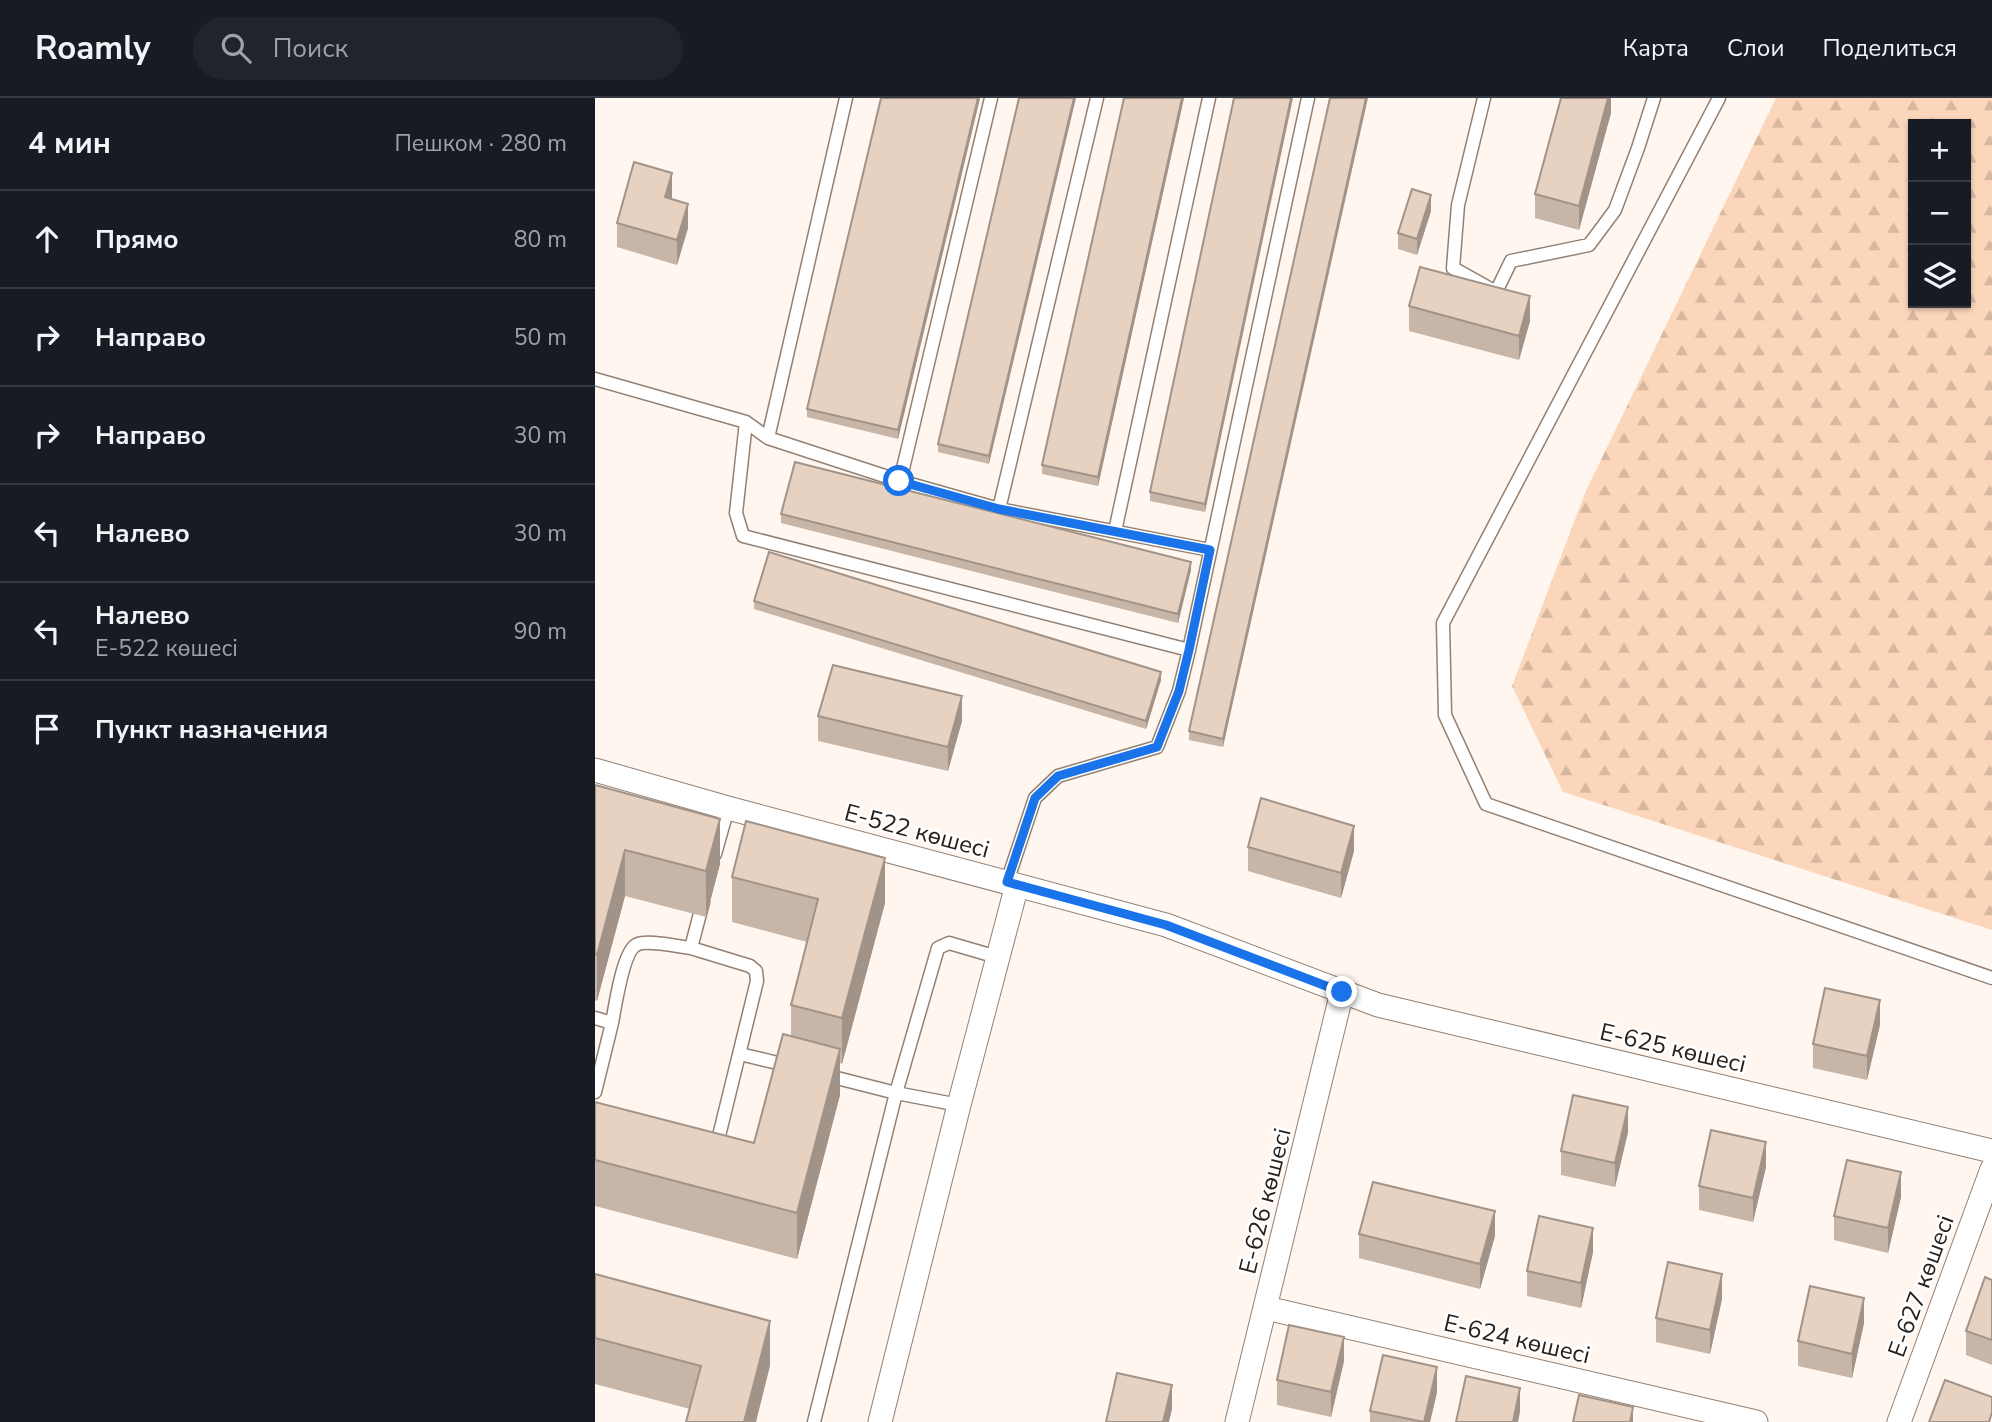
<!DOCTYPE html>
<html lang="ru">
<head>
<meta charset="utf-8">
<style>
  :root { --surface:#171b24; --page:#20242c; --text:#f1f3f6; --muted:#9ea1a6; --line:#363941 }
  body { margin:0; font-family:"Nunito Sans",sans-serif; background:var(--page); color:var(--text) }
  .controls { position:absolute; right:21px; top:21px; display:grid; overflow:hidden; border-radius:0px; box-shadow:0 2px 5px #0004 }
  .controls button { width:63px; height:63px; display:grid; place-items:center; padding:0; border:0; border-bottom:2px solid var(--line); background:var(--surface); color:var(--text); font:35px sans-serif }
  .stop { position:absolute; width:21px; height:21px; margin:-16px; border:5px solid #1a73e8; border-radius:50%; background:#fff }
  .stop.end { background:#1a73e8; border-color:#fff; box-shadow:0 2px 7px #0008 }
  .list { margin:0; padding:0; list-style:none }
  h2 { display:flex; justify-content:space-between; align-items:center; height:91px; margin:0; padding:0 28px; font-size:30px }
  h2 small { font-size:23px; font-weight:400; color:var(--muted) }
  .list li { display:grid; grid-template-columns:46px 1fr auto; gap:21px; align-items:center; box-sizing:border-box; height:98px; padding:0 28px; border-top:2px solid var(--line) }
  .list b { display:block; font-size:26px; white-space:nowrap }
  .list p { margin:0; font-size:23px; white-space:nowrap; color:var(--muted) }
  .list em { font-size:23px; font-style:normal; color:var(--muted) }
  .icon { flex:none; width:38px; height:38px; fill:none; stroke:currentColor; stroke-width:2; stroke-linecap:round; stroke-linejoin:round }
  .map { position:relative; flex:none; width:1397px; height:1324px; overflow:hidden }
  header { display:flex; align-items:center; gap:42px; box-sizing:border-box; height:98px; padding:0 35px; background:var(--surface); border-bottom:2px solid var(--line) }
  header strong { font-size:33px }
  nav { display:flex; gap:38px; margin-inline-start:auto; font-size:24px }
  .search { width:490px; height:63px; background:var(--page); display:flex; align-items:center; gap:18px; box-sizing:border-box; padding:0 24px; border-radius:38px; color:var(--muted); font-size:26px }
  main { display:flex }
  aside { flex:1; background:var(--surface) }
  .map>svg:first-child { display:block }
</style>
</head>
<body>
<header>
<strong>Roamly</strong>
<div class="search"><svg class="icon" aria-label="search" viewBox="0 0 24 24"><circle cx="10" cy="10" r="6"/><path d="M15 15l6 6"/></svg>Поиск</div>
<nav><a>Карта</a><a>Слои</a><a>Поделиться</a></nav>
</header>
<main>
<aside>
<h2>4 мин<small>Пешком · 280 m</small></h2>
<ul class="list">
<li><svg class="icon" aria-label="ahead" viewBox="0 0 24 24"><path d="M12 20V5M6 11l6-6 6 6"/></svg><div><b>Прямо</b></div><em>80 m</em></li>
<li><svg class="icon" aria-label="right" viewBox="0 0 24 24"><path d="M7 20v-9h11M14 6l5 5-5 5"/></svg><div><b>Направо</b></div><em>50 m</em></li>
<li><svg class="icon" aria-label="right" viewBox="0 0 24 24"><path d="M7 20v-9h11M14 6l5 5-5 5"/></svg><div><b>Направо</b></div><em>30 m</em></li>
<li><svg class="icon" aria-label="left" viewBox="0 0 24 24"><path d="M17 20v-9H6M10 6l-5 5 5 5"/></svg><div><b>Налево</b></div><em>30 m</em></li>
<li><svg class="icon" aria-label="left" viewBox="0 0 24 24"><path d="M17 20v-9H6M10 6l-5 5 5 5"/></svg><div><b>Налево</b><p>Е-522 көшесі</p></div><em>90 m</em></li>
<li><svg class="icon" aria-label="arrive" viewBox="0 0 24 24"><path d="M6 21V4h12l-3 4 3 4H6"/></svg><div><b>Пункт назначения</b></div></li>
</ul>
</aside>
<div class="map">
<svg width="1397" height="1324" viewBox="0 0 1397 1324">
  <defs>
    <pattern id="forest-firs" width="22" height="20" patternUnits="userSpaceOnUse" patternTransform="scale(1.75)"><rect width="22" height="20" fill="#fcd6ba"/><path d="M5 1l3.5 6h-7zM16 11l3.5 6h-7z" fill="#d8b79f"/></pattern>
  </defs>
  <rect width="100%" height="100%" fill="#fff6f0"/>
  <path fill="url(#forest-firs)" fill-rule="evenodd" d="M1181 0H1397V832L968 694 917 588 990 395ZM1318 26H1371V205H1318Z"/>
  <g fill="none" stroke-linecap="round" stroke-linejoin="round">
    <defs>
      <path id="lane" d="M889 0 863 107 858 170 901 194 916 163 994 147 1020 112 1043 50 1059 0
        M1124 0 848 525 850 617 891 706 1397 880
        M0 281 151 324 173 340 305 383 404 411 615 452
        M151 324 141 415 148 438 594 552 713 0
        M173 340 251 0
        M305 383 396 0
        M404 411 502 0
        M520 433 614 0
        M120 756 133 710
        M412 784 440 700 463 678 562 649 584 593 594 552
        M96 850 155 868 161 873 162 883 123 1042 119 1052
        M0 920 17 925C20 909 28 854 41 847 51 841 84 849 96 850L108 804
        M145 956 195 968
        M230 977 301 995 364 1007
        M0 994 17 925
        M219 1324 301 995 343 850 354 845 402 859"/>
      <path id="street" d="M0 672 133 710 571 827 783 907 1397 1053
        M671 1210 1161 1324
        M285 1324 364 1007 422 787
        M642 1324 747 894
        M1304 1324 1397 1071"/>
    </defs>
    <use href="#lane" stroke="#938072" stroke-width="15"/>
    <use href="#street" stroke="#938072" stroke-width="25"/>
    <use href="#lane" stroke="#fff" stroke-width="12"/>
    <use href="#street" stroke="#fff" stroke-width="23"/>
  </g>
  <path fill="#c7b5a7" d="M385 0 303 341 212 319V311Z
    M424 0 394 366 343 354V346Z
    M529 0H589L503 388 447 376V367Z
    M639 0 610 414 555 403V394Z
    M735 0 628 649 594 642V633Z
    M1016 0V15L984 132 940 120V96Z
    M77 101 93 130 82 167 22 149V125Z
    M836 113 822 157 803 151V135Z
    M814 208 935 223 924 262 814 233Z
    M186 416 596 472 583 525 186 425Z
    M159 503 566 582 551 631 159 511Z
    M223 618 367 623 353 673 223 643Z
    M0 687 125 766 111 819 30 798 2 903 0 902Z
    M653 749 759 753 746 800 653 773Z
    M137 779 290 805 247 966 245 965V997L202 1161 0 1108V1004L159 1045 196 938V907L212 844 137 824Z
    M1285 927 1272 982 1218 970V946Z
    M1033 1034 1020 1089 966 1077V1053Z
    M1171 1069 1158 1124 1104 1112V1088Z
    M1306 1099 1293 1155 1239 1142V1118Z
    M764 1136 900 1138 885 1191 764 1160Z
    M998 1154 986 1210 932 1198V1173Z
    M0 1176 175 1268 95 1311 0 1286Z
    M1397 1182V1267L1371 1257V1233Z
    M1127 1201 1115 1256 1061 1244V1220Z
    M1269 1225 1257 1280 1203 1268V1243Z
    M749 1263 736 1319 682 1307V1282Z
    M842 1294 835 1324H775V1313Z"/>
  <path fill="#a29388" d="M383 0H385L303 341V332Z
    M479 0H481L394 366V358Z
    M587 0H589L503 388V379Z
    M696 0H698L610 414V406Z
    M771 0H773L628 649V641Z
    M1013 0H1016V15L984 132V108Z
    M77 75V100L70 124V99Z
    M836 97V113L822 157V141Z
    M93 106V130L82 167V142Z
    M935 198V223L924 262V238Z
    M596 464V472L583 525V516Z
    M566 574V582L551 631V623Z
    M367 598V623L353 673V649Z
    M125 721V766L111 819V773Z
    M759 728V753L746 800V775Z
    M30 752V798L2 903V857Z
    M290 760V805L247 966V920Z
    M1285 902V927L1272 982V958Z
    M245 951V997L202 1161V1115Z
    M1033 1009V1034L1020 1089V1065Z
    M1171 1044V1069L1158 1124V1100Z
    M1306 1074V1099L1293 1155V1130Z
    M900 1113V1138L885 1191V1166Z
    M998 1130V1154L986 1210V1185Z
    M1127 1176V1201L1115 1256V1232Z
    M1269 1200V1225L1257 1280V1256Z
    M175 1223V1268L161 1324H149Z
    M749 1239V1263L736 1319V1294Z
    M842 1269V1294L835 1324H829Z
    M577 1287V1311L574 1324H568Z
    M925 1290V1314L923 1324H918Z
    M1038 1309V1324H1035Z"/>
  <path fill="#e7d2c2" stroke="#a29388" stroke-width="2" d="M286 0H383L303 332 212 311Z
    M424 0H479L394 358 343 346Z
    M529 0H587L503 379 447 367Z
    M639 0H696L610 406 555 394Z
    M735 0H771L628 641 594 633Z
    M966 0H1013L984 108 940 96Z
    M39 64 77 75 70 99 93 106 82 142 22 125Z
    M817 91 836 97 822 141 803 135Z
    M825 169 935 198 924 238 814 208Z
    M200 364 596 464 583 516 186 416Z
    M174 454 566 574 551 623 159 503Z
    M238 567 367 598 353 649 223 618Z
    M0 687 125 721 111 773 30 752 2 857 0 856Z
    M666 700 759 728 746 775 653 749Z
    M151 723 290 760 247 920 196 907 223 801 137 779Z
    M1230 890 1285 902 1272 958 1218 946Z
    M188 936 245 951 202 1115 0 1062V1004L159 1045Z
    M978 997 1033 1009 1020 1065 966 1053Z
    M1116 1032 1171 1044 1158 1100 1104 1088Z
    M1252 1062 1306 1074 1293 1130 1239 1118Z
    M778 1084 900 1113 885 1166 764 1136Z
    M944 1118 998 1130 986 1185 932 1173Z
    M1073 1164 1127 1176 1115 1232 1061 1220Z
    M0 1176 175 1223 149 1324H91L106 1268 0 1240Z
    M1390 1179 1397 1182V1242L1371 1233Z
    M1215 1188 1269 1200 1257 1256 1203 1243Z
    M694 1227 749 1239 736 1294 682 1282Z
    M788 1257 842 1269 829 1324 775 1313Z
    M522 1275 577 1287 568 1324H511Z
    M871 1278 925 1290 918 1324H861Z
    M1350 1282 1397 1299V1314L1394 1324H1334Z
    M984 1297 1038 1309 1035 1324H978Z"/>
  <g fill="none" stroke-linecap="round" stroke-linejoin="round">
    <path stroke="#1a73e8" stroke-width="9" d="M304 383 404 411 615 452 594 552 584 593 562 649 463 678 440 700 412 784 571 827 747 894"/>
  </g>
  <g text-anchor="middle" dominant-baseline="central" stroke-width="5" stroke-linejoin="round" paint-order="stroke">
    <g font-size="24" fill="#29211c" stroke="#fff">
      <text transform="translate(322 733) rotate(15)">Е-522 көшесі</text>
      <text transform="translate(1078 950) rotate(13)">Е-625 көшесі</text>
      <text transform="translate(670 1103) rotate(-76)">Е-626 көшесі</text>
      <text transform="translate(1326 1188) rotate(-70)">Е-627 көшесі</text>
      <text transform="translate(922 1241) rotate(13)">Е-624 көшесі</text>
    </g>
  </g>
</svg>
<div class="controls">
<button>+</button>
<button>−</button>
<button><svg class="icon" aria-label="layers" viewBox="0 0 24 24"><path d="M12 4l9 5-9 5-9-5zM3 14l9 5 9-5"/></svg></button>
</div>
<div class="stop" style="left:304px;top:383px"></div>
<div class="stop end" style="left:747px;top:894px"></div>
</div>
</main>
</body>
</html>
